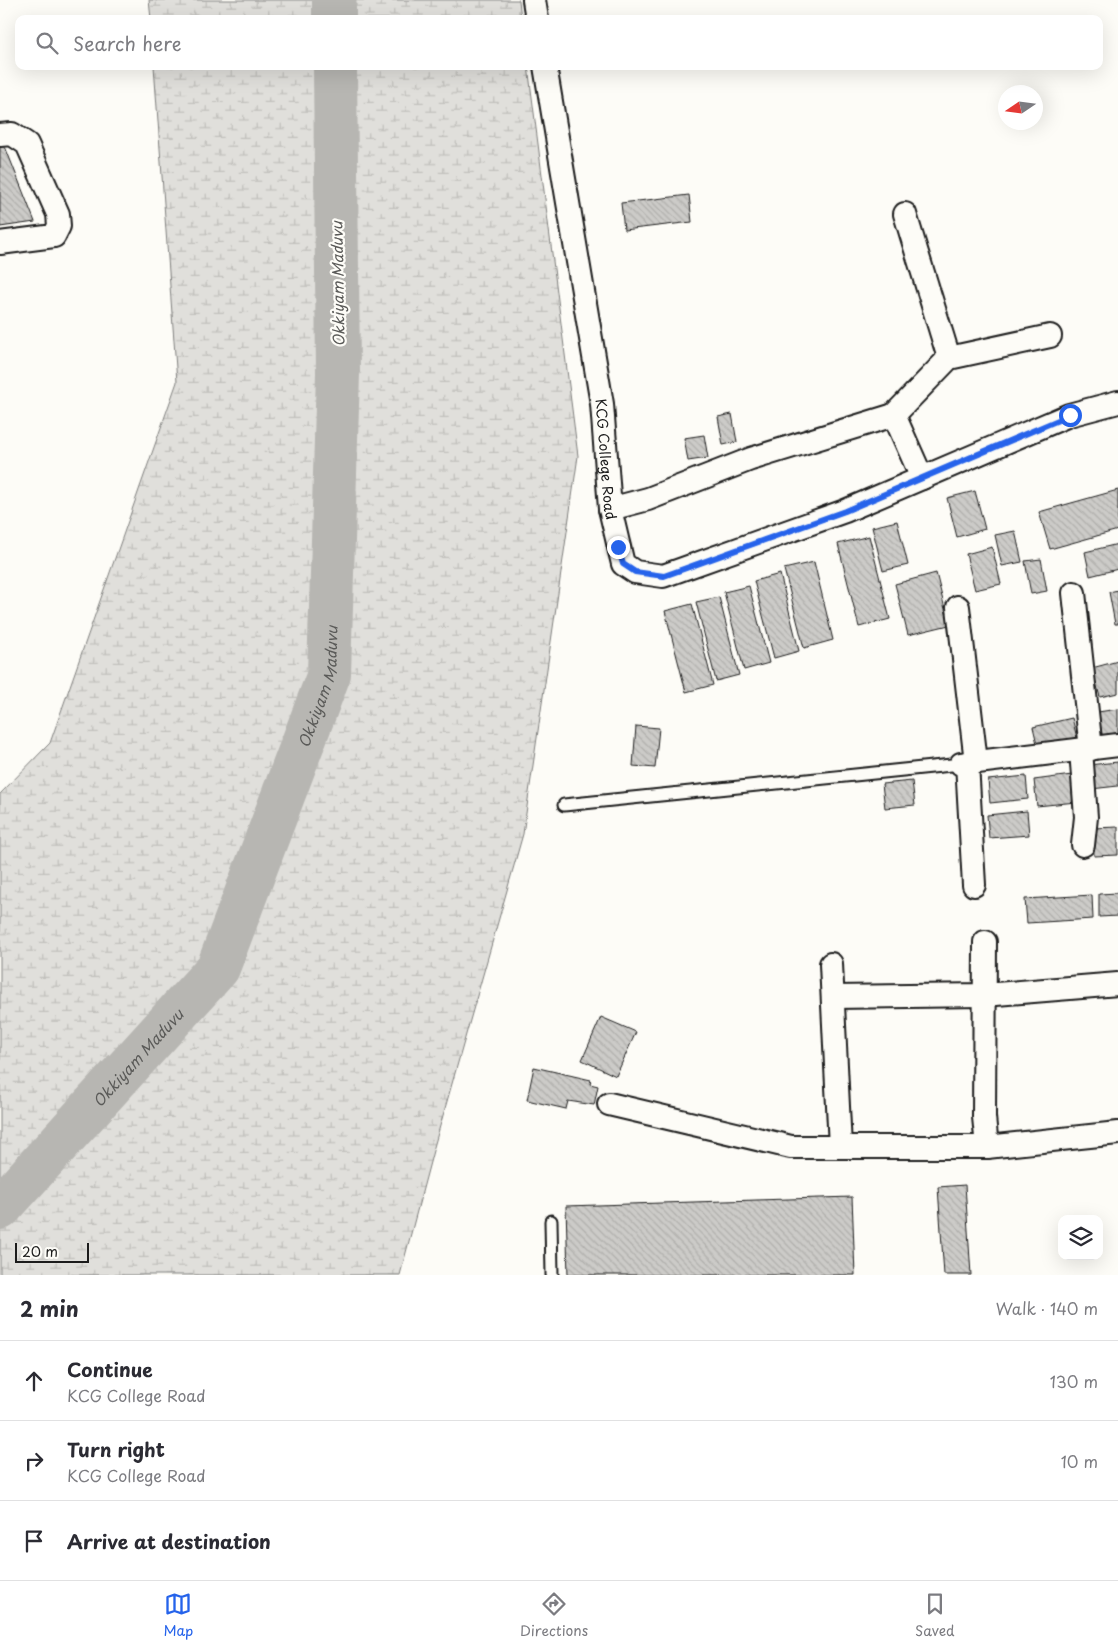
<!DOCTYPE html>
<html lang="en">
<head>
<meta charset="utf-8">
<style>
  :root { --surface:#fff; --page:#f2f2f3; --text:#2b2b33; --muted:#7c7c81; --line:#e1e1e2; --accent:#2563eb }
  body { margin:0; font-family:"Playpen Sans",sans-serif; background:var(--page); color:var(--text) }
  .controls { position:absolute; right:15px; bottom:15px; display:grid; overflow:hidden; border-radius:10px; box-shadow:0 5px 20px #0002 }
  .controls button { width:45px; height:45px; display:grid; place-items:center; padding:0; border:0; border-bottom:1px solid var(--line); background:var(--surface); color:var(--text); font:25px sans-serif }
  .compass { position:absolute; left:998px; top:85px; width:45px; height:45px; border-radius:50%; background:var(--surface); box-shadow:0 5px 20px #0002; rotate:257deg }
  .scale { position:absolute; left:15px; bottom:12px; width:74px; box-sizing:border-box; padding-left:5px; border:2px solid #1c1c1c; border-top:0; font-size:14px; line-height:18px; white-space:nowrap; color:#1c1c1c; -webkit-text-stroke:4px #fdfcf7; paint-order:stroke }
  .stop { position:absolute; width:15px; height:15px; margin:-11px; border:4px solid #2563eb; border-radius:50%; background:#fff }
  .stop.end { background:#2563eb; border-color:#fff; box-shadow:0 1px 5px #0008 }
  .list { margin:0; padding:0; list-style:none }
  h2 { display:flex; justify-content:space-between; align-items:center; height:65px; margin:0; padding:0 20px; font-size:21px }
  h2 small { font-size:16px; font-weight:400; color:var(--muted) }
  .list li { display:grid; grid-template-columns:32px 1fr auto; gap:15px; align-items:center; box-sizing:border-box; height:80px; padding:0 20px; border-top:1px solid var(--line) }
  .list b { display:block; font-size:19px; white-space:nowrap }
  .list p { margin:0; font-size:16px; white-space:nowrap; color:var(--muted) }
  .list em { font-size:16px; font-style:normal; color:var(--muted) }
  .icon { flex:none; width:28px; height:28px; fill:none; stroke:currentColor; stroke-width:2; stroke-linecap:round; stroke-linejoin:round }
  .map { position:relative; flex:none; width:1118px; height:1275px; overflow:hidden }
  .search { position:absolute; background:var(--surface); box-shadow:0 5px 20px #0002; left:15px; right:15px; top:15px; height:55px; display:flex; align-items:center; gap:12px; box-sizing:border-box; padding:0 18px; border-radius:10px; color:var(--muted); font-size:19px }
  .sheet { height:305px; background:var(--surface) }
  nav { display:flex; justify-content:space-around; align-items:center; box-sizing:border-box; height:70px; border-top:1px solid var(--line); background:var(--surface); font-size:14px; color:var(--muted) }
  nav a { display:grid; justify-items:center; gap:2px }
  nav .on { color:var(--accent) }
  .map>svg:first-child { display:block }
</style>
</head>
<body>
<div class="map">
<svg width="1118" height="1275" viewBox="0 0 1118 1275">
  <defs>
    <pattern id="wetland-marsh" width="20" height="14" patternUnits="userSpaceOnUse" patternTransform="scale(1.25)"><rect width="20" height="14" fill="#e0dfdb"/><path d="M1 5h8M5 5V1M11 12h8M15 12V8" fill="none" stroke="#c0bfbb"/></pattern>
    <pattern id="building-back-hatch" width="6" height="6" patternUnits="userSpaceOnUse" patternTransform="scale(1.25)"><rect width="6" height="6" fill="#cccbc8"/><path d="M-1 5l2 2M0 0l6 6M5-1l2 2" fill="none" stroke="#afaeab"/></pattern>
  </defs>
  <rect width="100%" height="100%" fill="#fdfcf7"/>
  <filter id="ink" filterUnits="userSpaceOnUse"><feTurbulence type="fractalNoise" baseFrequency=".02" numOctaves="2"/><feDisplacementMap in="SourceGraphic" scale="10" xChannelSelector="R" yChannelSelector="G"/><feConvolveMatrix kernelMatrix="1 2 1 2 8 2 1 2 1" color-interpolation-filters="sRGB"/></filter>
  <g filter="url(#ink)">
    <path fill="url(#wetland-marsh)" stroke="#7e7e7c" d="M149 0H519L521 19H151Z
      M154 66H528L578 456 523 834 434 1147 400 1275H0V794L50 743 177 382Z"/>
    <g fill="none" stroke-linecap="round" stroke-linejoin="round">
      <g stroke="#b7b6b2" stroke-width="44">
        <path d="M334 0V19"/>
        <path id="s1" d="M0 1208 218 968 329 674 338 373 335 66"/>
      </g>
    </g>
    <path fill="url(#building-back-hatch)" stroke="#1c1c1c" d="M4 144 35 222 0 227V145Z
      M689 195 692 222 624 230 621 203Z
      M732 414 737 442 723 445 718 417Z
      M704 435 708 458 688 461 684 438Z
      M1118 490V530L1050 549 1039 512Z
      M975 491 985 529 957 537 947 498Z
      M897 521 908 565 883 571 872 527Z
      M1015 531 1022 562 1002 566 995 535Z
      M869 536 890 619 859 627 838 544Z
      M1118 544V569L1090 576 1085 552Z
      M992 547 1001 584 975 590 966 554Z
      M1041 559 1047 591 1031 594 1025 561Z
      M814 562 833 640 804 648 784 569Z
      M936 573 949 625 908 635 895 584Z
      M780 574 799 651 774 658 754 581Z
      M749 586 769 663 744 670 724 592Z
      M1118 590V624H1115L1109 592Z
      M719 597 739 675 716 681 696 602Z
      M692 604 713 685 686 692 665 611Z
      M1118 661V693L1100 697 1092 668Z
      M1118 709V733L1102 735 1098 712Z
      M1072 718 1078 742 1039 752 1033 727Z
      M636 726 659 728 655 768 633 766Z
      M1118 762V786L1091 789 1088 765Z
      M1072 775 1076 802 1037 806 1034 780Z
      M1026 776 1028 799 990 803 988 780Z
      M912 781 915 805 885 808 882 784Z
      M1027 811 1029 835 989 838 987 815Z
      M1118 827V855L1094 856 1093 828Z
      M1118 893V916L1099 917V894Z
      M1092 895 1093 919 1027 923 1025 899Z
      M601 1017 636 1032 616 1076 582 1060Z
      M534 1067 591 1080 590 1084 598 1086 594 1105 568 1101 566 1109 527 1100Z
      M965 1185 971 1275H944L938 1187Z
      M852 1197 855 1275H568L566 1206Z"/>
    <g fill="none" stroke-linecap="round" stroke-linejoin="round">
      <defs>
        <path id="service" d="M564 805 961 764
          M551 1221 552 1275"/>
        <g id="minor">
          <path d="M534 0 537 19"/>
          <path id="s2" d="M545 66 602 404 610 509 623 564 635 572 663 576 845 511 1069 415 1118 402"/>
          <path d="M0 135 12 134 27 144 58 214 59 226 54 236 0 243"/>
          <path d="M905 214 949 358"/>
          <path d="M894 415 949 358 1050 336"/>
          <path d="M610 509 648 499 751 459 894 415 922 478"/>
          <path d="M1074 593 1091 749"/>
          <path d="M958 607 976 762"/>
          <path d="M1081 750 1086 817 1083 845"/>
          <path d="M967 763 974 885"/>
          <path d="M961 764 1118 745"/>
          <path d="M985 942 984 1117 987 1147"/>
          <path d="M831 964 840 1147"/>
          <path d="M833 997 984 995 1118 984"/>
          <path d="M609 1104 791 1147H987L1118 1133"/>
        </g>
      </defs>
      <use href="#service" stroke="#1c1c1c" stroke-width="15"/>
      <use href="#minor" stroke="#1c1c1c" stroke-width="26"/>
      <use href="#service" stroke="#fdfcf7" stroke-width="11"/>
      <use href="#minor" stroke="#fdfcf7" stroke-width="22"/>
    </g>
  </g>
  <g fill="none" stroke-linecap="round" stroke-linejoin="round" filter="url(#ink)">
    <path stroke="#2563eb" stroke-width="6" d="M618 547 623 564 635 572 664 576 845 511 1070 415"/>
  </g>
  <g text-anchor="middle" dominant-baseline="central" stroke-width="4.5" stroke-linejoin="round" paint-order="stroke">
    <g font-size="14" fill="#1c1c1c" stroke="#fdfcf7">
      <text stroke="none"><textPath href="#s2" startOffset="398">KCG College Road</textPath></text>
    </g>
    <g font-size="15" font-style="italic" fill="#5a5a58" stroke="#fdfcf7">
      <text transform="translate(337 284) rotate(-91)">Okkiyam Maduvu</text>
      <text stroke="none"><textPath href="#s1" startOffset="624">Okkiyam Maduvu</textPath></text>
      <text stroke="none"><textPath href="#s1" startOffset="204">Okkiyam Maduvu</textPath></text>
    </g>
  </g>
</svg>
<div class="controls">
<button><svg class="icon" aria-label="layers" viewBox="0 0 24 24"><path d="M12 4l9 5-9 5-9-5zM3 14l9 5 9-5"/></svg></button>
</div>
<svg class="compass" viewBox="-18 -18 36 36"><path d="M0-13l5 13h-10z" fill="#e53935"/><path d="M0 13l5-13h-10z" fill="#7c7c81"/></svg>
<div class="scale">20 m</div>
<div class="stop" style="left:1070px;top:415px"></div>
<div class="stop end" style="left:618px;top:547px"></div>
<div class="search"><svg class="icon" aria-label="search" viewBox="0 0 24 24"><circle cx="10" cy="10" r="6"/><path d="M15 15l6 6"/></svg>Search here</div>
</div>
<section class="sheet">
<h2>2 min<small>Walk · 140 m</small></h2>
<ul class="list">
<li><svg class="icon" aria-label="ahead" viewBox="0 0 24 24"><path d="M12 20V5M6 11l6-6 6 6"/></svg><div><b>Continue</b><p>KCG College Road</p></div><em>130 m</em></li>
<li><svg class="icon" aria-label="right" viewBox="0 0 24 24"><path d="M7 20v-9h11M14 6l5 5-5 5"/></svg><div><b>Turn right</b><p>KCG College Road</p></div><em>10 m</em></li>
<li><svg class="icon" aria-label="arrive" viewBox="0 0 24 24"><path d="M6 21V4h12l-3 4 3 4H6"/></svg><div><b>Arrive at destination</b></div></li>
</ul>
</section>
<nav>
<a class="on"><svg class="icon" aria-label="map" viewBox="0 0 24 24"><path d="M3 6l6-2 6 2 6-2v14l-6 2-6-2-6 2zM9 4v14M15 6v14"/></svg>Map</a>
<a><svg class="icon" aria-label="directions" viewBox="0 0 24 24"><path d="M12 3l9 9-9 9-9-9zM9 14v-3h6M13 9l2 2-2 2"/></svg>Directions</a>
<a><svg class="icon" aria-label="saved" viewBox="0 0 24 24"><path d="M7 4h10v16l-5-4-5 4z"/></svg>Saved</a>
</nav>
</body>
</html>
